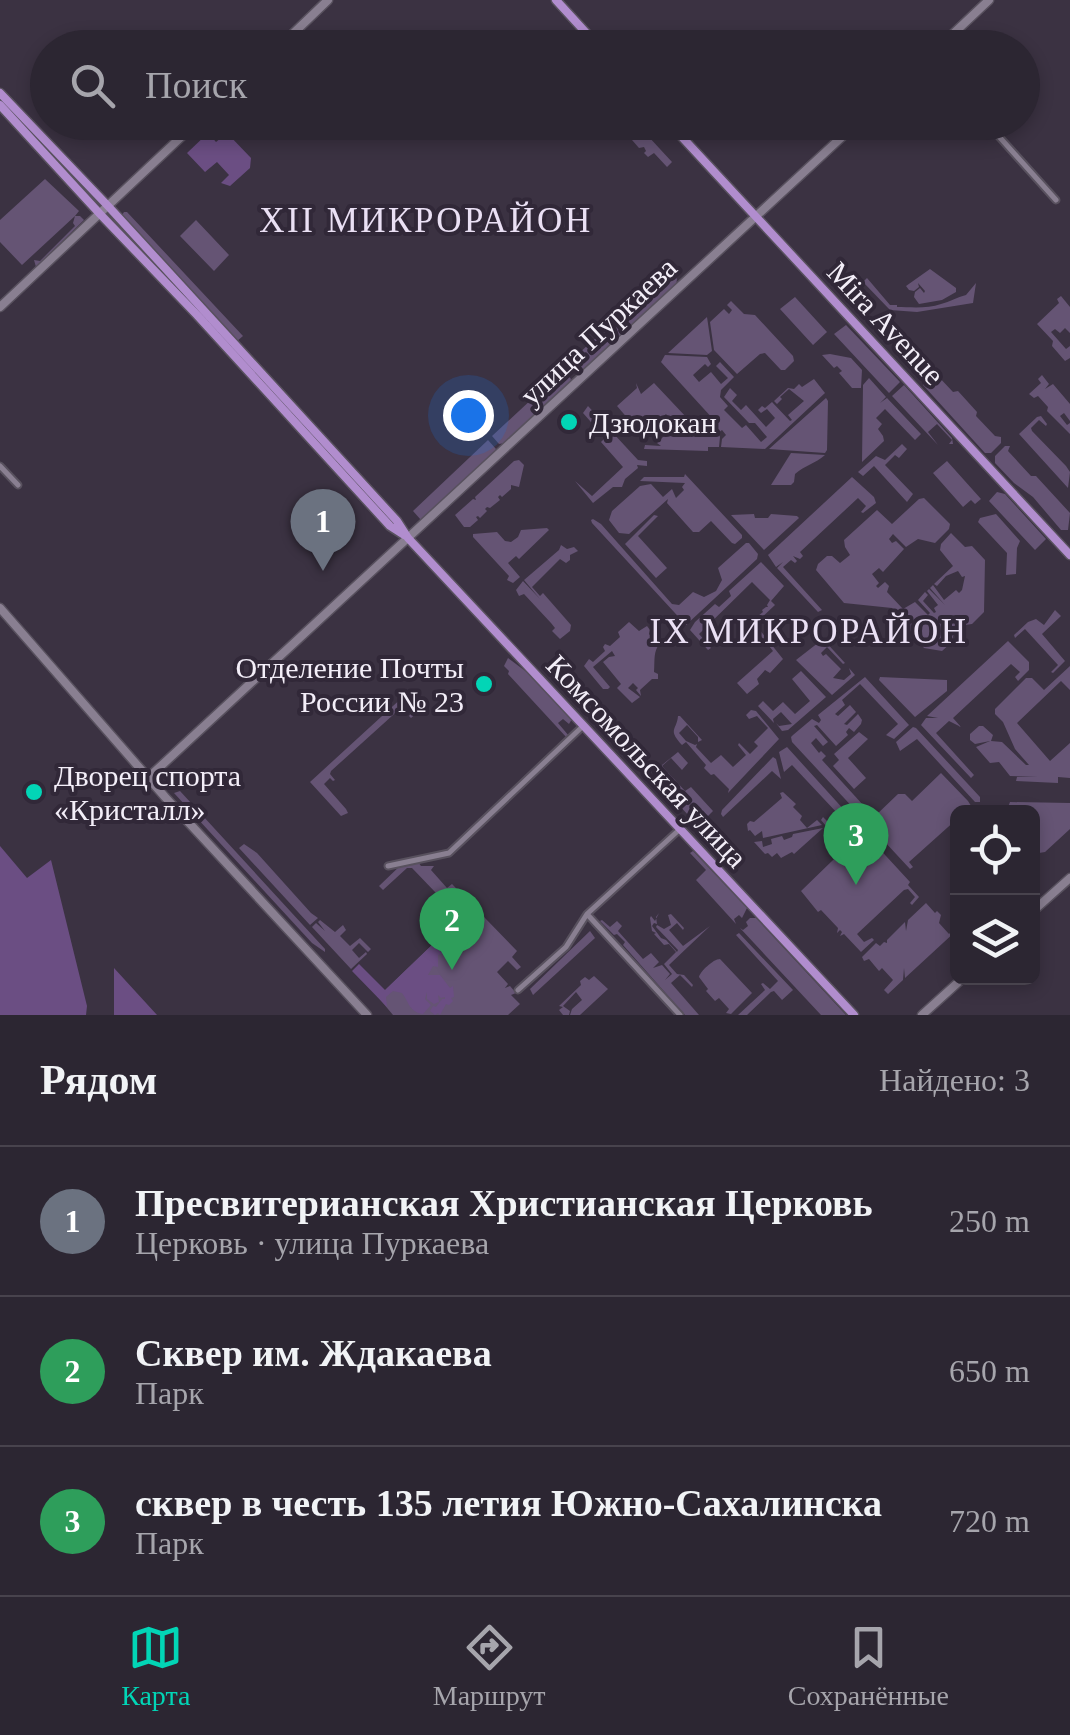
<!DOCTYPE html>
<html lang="ru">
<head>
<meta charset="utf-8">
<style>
  :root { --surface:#2c2632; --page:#342e3a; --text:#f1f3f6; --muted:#a6a5ac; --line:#48434d; --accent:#02d5b6 }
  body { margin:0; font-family:Georgia,serif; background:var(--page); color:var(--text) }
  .controls { position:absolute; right:30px; bottom:30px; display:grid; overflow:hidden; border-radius:15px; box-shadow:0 5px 15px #0003 }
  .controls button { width:90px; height:90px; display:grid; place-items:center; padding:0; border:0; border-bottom:2px solid var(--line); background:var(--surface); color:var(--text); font:50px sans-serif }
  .you { position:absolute; left:468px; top:415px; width:35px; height:35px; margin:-25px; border:8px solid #fff; border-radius:50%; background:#1a73e8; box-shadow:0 0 0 15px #1a73e833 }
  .badge { display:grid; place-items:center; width:65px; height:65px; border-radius:50%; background:var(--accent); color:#fff; font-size:32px; font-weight:700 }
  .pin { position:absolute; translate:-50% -82px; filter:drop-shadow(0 2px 5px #0008) }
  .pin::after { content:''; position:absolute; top:52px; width:35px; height:30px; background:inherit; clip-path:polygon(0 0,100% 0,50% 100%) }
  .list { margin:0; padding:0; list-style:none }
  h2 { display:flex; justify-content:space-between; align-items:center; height:130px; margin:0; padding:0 40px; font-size:42px }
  h2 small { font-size:32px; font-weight:400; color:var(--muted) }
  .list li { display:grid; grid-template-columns:65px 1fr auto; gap:30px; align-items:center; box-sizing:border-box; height:150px; padding:0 40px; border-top:2px solid var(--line) }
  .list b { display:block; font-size:38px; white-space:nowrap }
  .list p { margin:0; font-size:32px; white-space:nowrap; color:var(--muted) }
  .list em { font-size:32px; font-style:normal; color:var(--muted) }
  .icon { flex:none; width:55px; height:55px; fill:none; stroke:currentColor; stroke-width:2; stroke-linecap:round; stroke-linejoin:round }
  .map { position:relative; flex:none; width:1070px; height:1015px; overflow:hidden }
  .search { position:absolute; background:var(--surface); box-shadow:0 5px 15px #0003; left:30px; right:30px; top:30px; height:110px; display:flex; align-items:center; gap:25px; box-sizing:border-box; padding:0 35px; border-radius:55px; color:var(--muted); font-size:38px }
  .sheet { height:580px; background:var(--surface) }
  nav { display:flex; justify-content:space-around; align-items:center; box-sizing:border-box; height:140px; border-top:2px solid var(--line); background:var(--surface); font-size:28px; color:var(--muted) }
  nav a { display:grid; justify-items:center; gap:5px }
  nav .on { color:var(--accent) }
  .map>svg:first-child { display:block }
</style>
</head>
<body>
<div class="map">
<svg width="1070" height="1015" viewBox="0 0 1070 1015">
  <rect width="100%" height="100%" fill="#3b3242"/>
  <path fill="#655474" d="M627 123H636L672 162 667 167 654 153 648 157 644 153 646 151 644 147 639 148 625 132 630 127Z
    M45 179 79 211 75 216H80L84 220 36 267 34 260 40 261 75 226 73 223 75 216 22 265 0 242V220Z
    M124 212H127L243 336 236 342 122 215Z
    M196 220 229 255 214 271 180 236Z
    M930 269 956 288V292L942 300 919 304 914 297 915 292 920 288 924 293 925 291 918 283 919 287 914 291 909 290 906 286Z
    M670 271 677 279 676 286 580 373H575L567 364Z
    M867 278 890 305H897V307C910 307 927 309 941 304 950 302 957 297 966 295L976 283 973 303 917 312 890 310 863 282Z
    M1061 296 1070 307V333L1065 328 1060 333 1055 329 1051 332 1066 349 1070 346V358L1065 361 1052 346 1053 341 1037 324 1059 303 1057 299Z
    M795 297 827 332 813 345 780 309Z
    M731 301 744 314 755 315 793 356 794 361 785 370H781L765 353 760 354 737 374 714 350 710 322 724 309 729 314 732 310 727 305Z
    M707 317 712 351 707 355 668 353Z
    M846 325 900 382 889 393 834 334Z
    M830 354 851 358 862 370 861 388H852L839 373 842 371 837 366 834 368 822 355Z
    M665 355 707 357 711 364 708 367 705 364 693 375 699 382 711 372 721 384 728 378 716 366 720 362 734 377 721 390 720 397 728 406 724 410 742 428 746 425 761 442 767 437 755 423H749L724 397 730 388 737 395 732 401 741 410 746 405 766 427 775 418 767 409 761 413 758 410 762 406 765 408 772 402 790 421 792 420 788 415 804 401 789 389 780 397 782 399 777 404 774 401 788 388 794 389 799 384 802 387 814 379 825 393 765 449 721 447 722 439 726 435 722 430 718 433 720 437 719 447H708V451L644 449 645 445 661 446 657 443 675 425 666 414 642 435 617 406 637 388 636 383 641 394 654 383 687 418 678 426 684 434 700 422 705 428 714 420 661 362Z
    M563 370 571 379 570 383 505 443 499 444 492 436Z
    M933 370H939L937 375 953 392 958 391 977 412 976 416 995 436 1001 437V443L991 453H985L923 385 924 379Z
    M1042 375 1049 384 1045 389 1053 384 1070 404V421L1064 413 1060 416 1067 425 1070 423V434L1047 411 1048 407 1038 396 1034 398 1029 394 1041 383 1038 379Z
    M869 378 886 397 880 403 887 398 921 434 915 440 885 409 876 418 882 424 878 429 883 436 884 441 862 462 863 385Z
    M904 385 952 438 953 444H949L952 440 937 424 928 432 938 445 892 396Z
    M826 398 828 401 827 450 825 453 769 449Z
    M588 406 638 460 647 461V466L637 465 638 468 625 479 622 487H613L593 503 575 481 592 496 623 467 601 442 605 438 583 413Z
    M1041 416 1047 424 1046 426 1039 420 1031 428 1032 431 1066 466 1070 472 1068 488 1019 434 1037 417Z
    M488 440 496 449 495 451 421 520 413 511Z
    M902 444 907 449 899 458 895 455 885 465 913 494 907 502 874 466 863 476 858 472 876 456 885 460Z
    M1005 446H1010L1008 451 1031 476H1036L1070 513 1068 530H1061L1033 497 1014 483 995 463V456Z
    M791 453 825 455C815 464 805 465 795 474L794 482 791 485H771Z
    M519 460 524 465 519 487 511 485V489L502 497 500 495 498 497 500 500 490 508 487 507 485 509 487 511 480 518 478 516 476 517 478 520 470 527H464L455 515 473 499 476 500 475 497 514 461Z
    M947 461 981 499 975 504 971 500 963 507 933 473Z
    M685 474 742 535V538L735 544 732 543 711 521 699 532H693L667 503 668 499 629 534 619 533 609 520 612 511 640 486 651 484 663 497 672 489 676 498 684 490 682 487 685 483 640 481 644 477H684Z
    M852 477 874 497 876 503 863 513 861 512 866 506 858 498 800 552 803 556 800 559 793 556 797 561 795 563 791 560 783 567 822 610 818 612 777 568 783 562 776 567 768 555Z
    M997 492 1005 494 1046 539 1035 550 989 501Z
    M924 498 950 524 949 529 935 543 918 539 906 547 893 534 889 539 892 543 896 541 904 549 883 572 879 568 872 574 879 583 876 586 878 588 885 582 889 586 887 592 903 609 915 602 928 615 930 613 918 600 925 592 928 595 923 601 934 613 936 612 934 608 938 605 927 591 929 589 945 605 930 588 933 585 944 600 956 590 959 593 962 590 965 576 962 577 958 571 946 576 937 586 934 584 953 566 940 550 941 544 951 533 965 547 972 546 985 560 984 612 972 624 965 625 953 636 952 642 942 651 924 648 892 608 844 603 816 570 818 564 827 556H832L840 563 850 555 845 547 844 540 877 510 892 524 919 499Z
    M754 514 755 518H768L771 514 797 516 799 518 764 550 731 515Z
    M996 514 1020 541 1017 548 1016 574 1006 575 1007 553 978 522 980 518Z
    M654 515 658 516 638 536 667 568 656 578 625 544Z
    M593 519 601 524 672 604 679 605 693 592 704 597 716 591 722 580 718 568 746 543H749L758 554 757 559 686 625 592 523 591 520Z
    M547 528 549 530 519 559 516 556 508 563 520 577 513 583 507 580 509 576 473 537V534L497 532 505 541 511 542 518 537 521 530Z
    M561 545 567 549 574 547 578 551 570 555V560L566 563 560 559 532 587 540 596 543 593 571 625 570 631 560 639 552 631 555 628 551 623 524 594 519 596 516 590 523 581 540 599 524 580 559 550Z
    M761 562 784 586 771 601 775 605 755 624 783 659 770 673 765 670 757 679 759 684 747 694 737 683 773 651 753 626V620L763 612 762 610 766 607H768L767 605 770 600 752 582 699 634 711 648 708 650 690 630 695 622 715 604 719 607 731 596 729 591Z
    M1055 610 1061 616 1042 634 1065 661 1053 673 1051 672 1058 665 1025 629 1015 638 1014 635 1028 622 1036 619 1044 625Z
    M629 622 639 631 647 626 650 630 649 634 654 640H658L660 643C653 652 655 659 654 672L658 674V679H652L640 690 641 696 636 690 638 688 633 683 628 688 640 697 632 703 617 688 621 684 603 662 609 657 615 656 612 651 593 667 610 687 608 689H603L584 666 589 659 593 662 605 651 603 647 605 644 610 646 620 637 618 632Z
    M823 639 845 663 843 664 827 647 821 653 823 656 826 654 841 669 833 678 844 680 851 674 849 668 855 675 832 695 796 660Z
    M1008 641 1029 662V670L1018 681 1015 677 1020 672 1011 664 953 718 961 727 949 721 936 733 974 775 971 778 921 725 926 718H938L927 716Z
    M508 658 532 676 572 719 569 724 563 719 558 723 569 736 567 738 508 674 509 671 504 666Z
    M1070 666V690L1061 681 1017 723 1050 761 1070 743V778L1058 777V783L1016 781 1017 777H1038L1010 776 999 762 990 763 976 747 990 741 975 744 970 740V734L979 726H983L993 735 991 741 1002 742 1026 765H1029L1015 749 1003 722 995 714V709L1026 678H1032L1044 690Z
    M801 671 826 697 788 730 782 731 776 723 779 726 792 724 781 712 773 719 774 723 758 706 763 701 773 711 783 702 795 714 810 701 792 679Z
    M865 677 909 725 894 739 886 735 898 724 860 684 842 700 845 705 835 714 838 716 850 705 856 712 844 724 847 725 858 714 862 720 861 724 854 732 849 728 846 732 848 735 836 746 817 725 814 726 828 742 823 746 816 738 811 743 819 753 821 751 826 756 822 760 874 817 898 794H905L912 801 941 773 968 801 973 809 969 812H958L957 819 909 862 913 867 910 869 792 742 791 737 793 735 812 719 819 723 821 720 818 715Z
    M880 677 947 680V691L915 717 879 680Z
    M405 695 419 711 411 718 409 716 415 709 408 701 404 703 393 715 331 771 330 774 335 780 333 781 330 778 324 784 346 809 348 813 341 816 310 782Z
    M751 710 756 711 779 739 728 793 729 789 714 774 711 775 704 768 706 765 686 742 682 745C667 729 677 730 678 716H680L702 740 698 742V737L687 725 679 733 686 741 695 745 697 744 696 747 711 763 721 755 733 767 746 755 738 745 739 743 750 754 758 746 754 742 768 728 757 716 749 719 746 715Z
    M913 727 916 728 980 797V802H975L917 739 900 751 896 742Z
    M859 732 868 739 848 758 866 778 854 789 833 766 839 760 834 754Z
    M787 747 856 823 857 825 826 826 821 820 823 817 829 823 838 814 792 765 784 772 779 752Z
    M678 752 688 763 682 770 671 758 662 766 685 791 691 787 713 811 704 820 697 814 692 819 653 778 662 769V765Z
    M773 757 776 759 781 779 772 771 723 817 721 814 722 810Z
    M180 791 325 949V952L312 943 174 793Z
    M783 792 796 804 793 807 802 816 800 820 807 828 817 820 822 825 763 838 762 831 755 836 750 830 748 831 747 824 750 821 754 822 782 798 780 793Z
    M1010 802 1070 803V829L1045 852 1039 853 1033 847 1032 812H1012L1008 807Z
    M823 828 794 854 792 852 781 858 777 853 772 857 768 853 765 854 754 842 762 841 763 847 772 844 771 839 782 836 784 840 792 837 793 834Z
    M863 831 910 882 908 885 919 897 912 905 910 903 915 897 908 889 904 890 857 934 864 942 872 938 874 940 861 952 844 934 840 936 842 932 840 930 837 933 838 928 821 910 818 912 801 891Z
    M244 844 257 853 311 913 318 918 310 925 239 848Z
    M693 851 747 908 742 918 739 915 734 919 736 924 696 880 706 870 690 853Z
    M418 862 421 866H434L431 870 447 888 452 884 517 951 512 957 521 967 517 970 508 961 497 972 508 984 505 988 510 986 516 993 511 995 520 1004 508 1015H393L378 997 460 918 412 868H407L383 890 379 886 403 863Z
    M926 903 935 913 937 911 941 915 939 923 949 934 954 929 956 931 905 978 904 968 903 980 888 994 884 990 893 980 882 968 879 971 869 959 864 961 862 957 876 943 880 946 884 942 887 943V940L905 922 906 931 908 920Z
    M659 913 656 917 657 924 654 923 652 926 661 938 666 940 677 952 678 950 656 927 657 925 664 929 671 925 668 915 671 914 684 928 683 930 677 923 669 930 683 946 710 926 669 965 677 974 684 975 693 985 692 987 680 975 671 983 699 1015H685L623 945 625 942 617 934 614 935 600 921 602 920 610 927 617 921 622 926 618 931 643 959 651 953 659 962 653 968 662 965 670 974 665 980 672 974 664 964 676 952 669 944 664 945 654 934 656 933 652 931 650 918 651 916 655 921Z
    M750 918H756L846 1015H821L740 928 743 930 748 926 746 922Z
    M320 920 335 932 343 925 346 930 340 936 350 946 360 938 371 949 368 952 359 943 352 950 359 958 366 952 367 954 351 969 312 927 316 923 325 931 318 922Z
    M590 931 595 938 533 995 530 989Z
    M739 933 793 990 782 1000 774 991 771 992 747 1015H738L765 990 761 984 763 983 770 989 778 981 736 935Z
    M720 959 752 993 731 1014 726 1013 729 1009 719 998 715 1001 706 991 708 989 699 977C700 972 713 959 720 959Z
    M594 976 608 989 580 1015H570L572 1009 582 1000 576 992 563 1006 570 1011 569 1015H563L559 1010 563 1007 559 1006 581 985 580 981 585 977 589 980Z"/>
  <path fill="#6b4e83" d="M208 133 216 142 227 133 251 158 250 168 230 186 221 183 229 175 217 162 205 172 187 153Z
    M0 846 27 878 51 860 87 1006 86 1015H0Z
    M457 921C457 929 445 944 442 954L438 955V967L433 966 428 975H440L450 988 453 986 454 997 451 998 453 1001 449 1005 446 1004 440 1015 438 1013 435 1015 430 1011 433 1006 436 1007 442 999H445V997L441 998 438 995 439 1002 434 1004 427 999V992L425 999 431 1005 423 1014C409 1012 409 1002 402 993L393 991 386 997 387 1007 352 971 359 964 385 990Z
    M114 968 157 1015H114Z"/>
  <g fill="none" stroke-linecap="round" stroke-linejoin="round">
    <defs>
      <path id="street" d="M986 122 1056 200
        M0 466 18 485
        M388 866 449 853 583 726
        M587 914 680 1015
        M518 990 566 947 587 914 680 829"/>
      <path id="secondary" d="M278 48 328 0
        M938 48 989 0
        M0 307 197 122
        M0 608 165 797 367 1015
        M149 777 858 122
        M1032 912 1070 878
        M922 1015 963 978"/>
      <path id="primary" d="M556 0 600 48
        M0 93 108 206 397 521 408 538 854 1015
        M0 105 100 214 197 315 390 526 404 535
        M668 122 1070 555"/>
    </defs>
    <use href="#street" stroke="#58515e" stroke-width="9"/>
    <use href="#secondary" stroke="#58515e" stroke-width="11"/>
    <use href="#primary" stroke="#58515e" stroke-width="11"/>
    <use href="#street" stroke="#897f91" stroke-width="5"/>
    <use href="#secondary" stroke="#897f91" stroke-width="8"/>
    <use href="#primary" stroke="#b18dce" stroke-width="8"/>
  </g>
  <g fill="#02d5b6" stroke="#312838" stroke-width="4">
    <circle cx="569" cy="422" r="10"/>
    <circle cx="484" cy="684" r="10"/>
    <circle cx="34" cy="792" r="10"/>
  </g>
  <g text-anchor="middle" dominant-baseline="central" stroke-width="8" stroke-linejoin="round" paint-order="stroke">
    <g font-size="30" fill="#f3eef8" stroke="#312838">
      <text transform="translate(886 323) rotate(47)">Mira Avenue</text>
      <text transform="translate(598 331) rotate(-43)">улица Пуркаева</text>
      <text transform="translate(647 761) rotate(47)">Комсомольская улица</text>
    </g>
    <g font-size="30" fill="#f3eef8" stroke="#312838" text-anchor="start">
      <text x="589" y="422">Дзюдокан</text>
      <text x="464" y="667" text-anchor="end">Отделение Почты<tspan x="464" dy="34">России № 23</tspan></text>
      <text x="54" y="775">Дворец спорта<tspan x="54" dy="34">«Кристалл»</tspan></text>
    </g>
    <g font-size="35" letter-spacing="2.5" fill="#eae0f4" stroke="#312838">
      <text x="426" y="220">XII МИКРОРАЙОН</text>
      <text x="809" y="631">IX МИКРОРАЙОН</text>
    </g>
  </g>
</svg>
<div class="controls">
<button><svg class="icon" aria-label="locate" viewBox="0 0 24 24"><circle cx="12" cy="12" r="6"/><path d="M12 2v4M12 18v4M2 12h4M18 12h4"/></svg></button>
<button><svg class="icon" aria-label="layers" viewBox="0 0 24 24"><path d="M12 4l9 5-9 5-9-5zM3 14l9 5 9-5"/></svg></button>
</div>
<div class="you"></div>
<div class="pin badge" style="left:323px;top:571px;background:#6b7280">1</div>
<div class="pin badge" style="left:452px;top:970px;background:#2e9e5b">2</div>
<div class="pin badge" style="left:856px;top:885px;background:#2e9e5b">3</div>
<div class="search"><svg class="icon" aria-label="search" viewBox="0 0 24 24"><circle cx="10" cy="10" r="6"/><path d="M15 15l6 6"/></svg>Поиск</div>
</div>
<section class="sheet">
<h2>Рядом<small>Найдено: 3</small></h2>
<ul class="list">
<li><span class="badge" style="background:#6b7280">1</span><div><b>Пресвитерианская Христианская Церковь</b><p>Церковь · улица Пуркаева</p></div><em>250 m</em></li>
<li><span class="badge" style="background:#2e9e5b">2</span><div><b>Сквер им. Ждакаева</b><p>Парк</p></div><em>650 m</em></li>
<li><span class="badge" style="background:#2e9e5b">3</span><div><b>сквер в честь 135 летия Южно-Сахалинска</b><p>Парк</p></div><em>720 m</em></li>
</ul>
</section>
<nav>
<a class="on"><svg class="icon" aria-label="map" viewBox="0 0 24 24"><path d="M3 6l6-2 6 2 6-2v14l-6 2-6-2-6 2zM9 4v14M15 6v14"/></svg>Карта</a>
<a><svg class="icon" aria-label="directions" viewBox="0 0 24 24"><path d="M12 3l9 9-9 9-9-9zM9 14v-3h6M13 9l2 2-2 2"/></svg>Маршрут</a>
<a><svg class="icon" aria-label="saved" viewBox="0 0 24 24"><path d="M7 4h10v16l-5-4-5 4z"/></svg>Сохранённые</a>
</nav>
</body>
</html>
